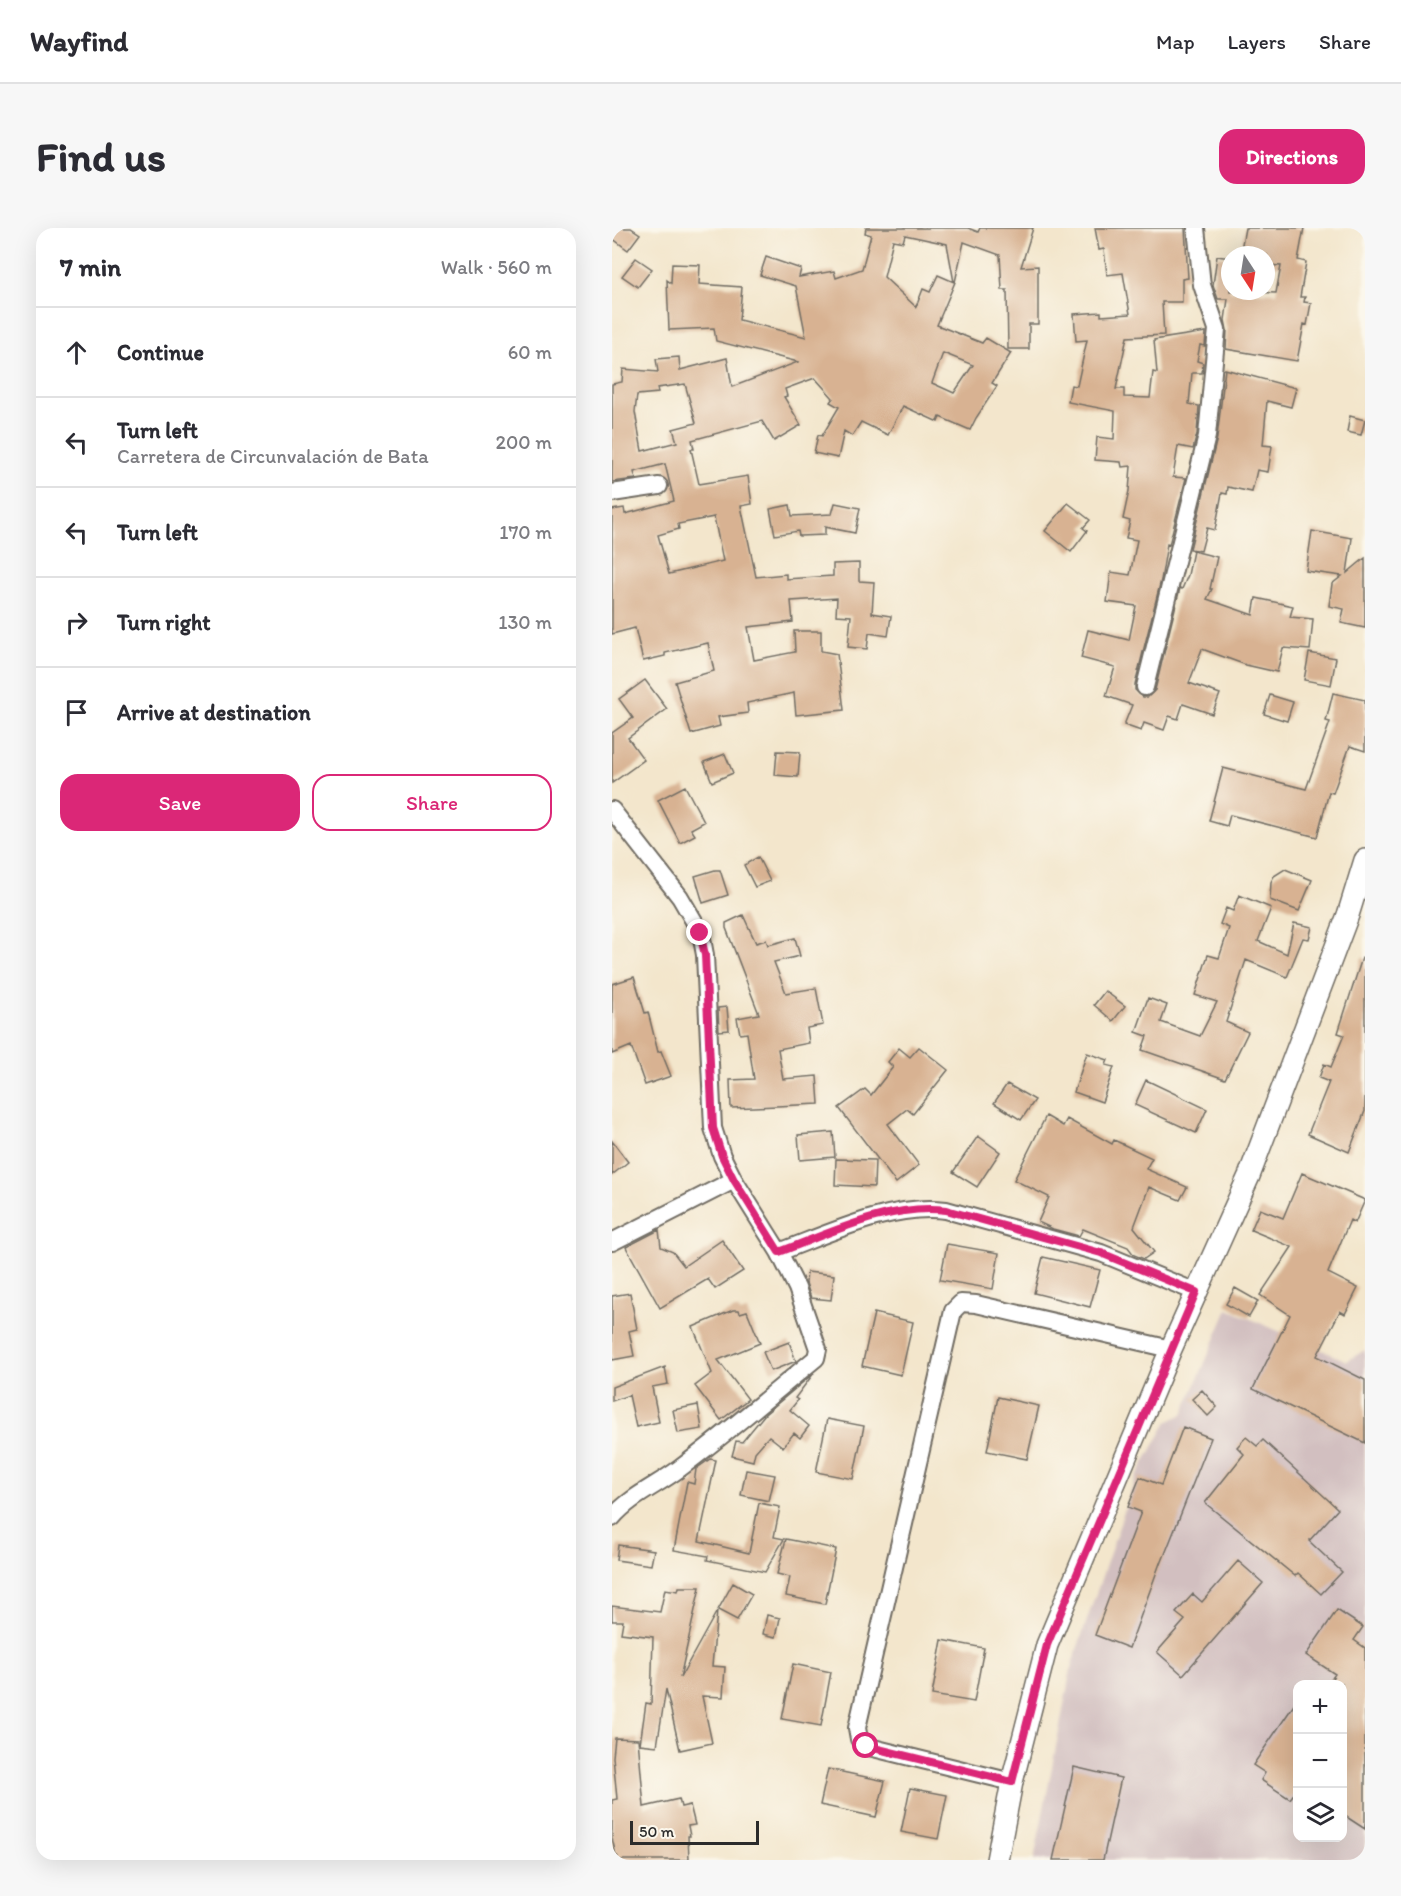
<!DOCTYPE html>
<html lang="en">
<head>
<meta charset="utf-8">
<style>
  :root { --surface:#fff; --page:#f7f7f7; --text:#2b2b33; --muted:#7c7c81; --line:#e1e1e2; --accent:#db2777 }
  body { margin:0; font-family:Itim,sans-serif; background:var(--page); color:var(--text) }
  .controls { position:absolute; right:18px; bottom:18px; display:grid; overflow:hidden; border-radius:12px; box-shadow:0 6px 24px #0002 }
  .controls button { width:54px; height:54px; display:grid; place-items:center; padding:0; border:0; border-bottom:2px solid var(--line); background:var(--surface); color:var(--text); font:30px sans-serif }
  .compass { position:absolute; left:609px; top:18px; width:54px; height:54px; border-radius:50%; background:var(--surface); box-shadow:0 6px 24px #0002; rotate:168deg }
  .scale { position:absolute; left:18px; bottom:15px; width:129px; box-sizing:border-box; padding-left:6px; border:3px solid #2b2b2b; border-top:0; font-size:16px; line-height:21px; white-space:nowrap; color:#2b2b2b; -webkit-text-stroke:4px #fbf7ec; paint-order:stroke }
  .stop { position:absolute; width:18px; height:18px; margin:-14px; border:4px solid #db2777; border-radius:50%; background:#fff }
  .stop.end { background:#db2777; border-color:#fff; box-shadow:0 2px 6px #0008 }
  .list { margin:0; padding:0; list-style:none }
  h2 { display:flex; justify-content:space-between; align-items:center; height:78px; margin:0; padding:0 24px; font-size:26px }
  h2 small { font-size:20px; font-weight:400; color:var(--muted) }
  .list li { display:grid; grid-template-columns:39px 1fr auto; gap:18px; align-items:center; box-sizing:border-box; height:90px; padding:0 24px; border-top:2px solid var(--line) }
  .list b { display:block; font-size:22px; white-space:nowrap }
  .list p { margin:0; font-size:20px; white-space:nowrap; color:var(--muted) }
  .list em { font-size:20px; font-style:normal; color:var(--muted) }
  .actions { display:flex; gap:12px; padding:18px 24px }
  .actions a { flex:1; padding:14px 0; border:2px solid var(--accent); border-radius:18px; text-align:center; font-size:21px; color:var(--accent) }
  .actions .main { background:var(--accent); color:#fff }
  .icon { flex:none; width:33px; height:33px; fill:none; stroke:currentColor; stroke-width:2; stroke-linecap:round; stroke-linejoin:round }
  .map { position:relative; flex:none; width:753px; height:1632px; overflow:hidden; border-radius:18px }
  header { display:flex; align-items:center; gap:36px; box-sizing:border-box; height:84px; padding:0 30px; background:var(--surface); border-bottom:2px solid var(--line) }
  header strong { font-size:28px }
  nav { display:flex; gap:33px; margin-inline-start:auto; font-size:21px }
  .intro { display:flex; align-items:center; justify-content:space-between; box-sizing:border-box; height:144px; padding:0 36px }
  h1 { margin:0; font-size:42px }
  .button { padding:15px 27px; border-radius:18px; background:var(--accent); color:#fff; font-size:21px; font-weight:700 }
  main { display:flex; gap:36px; padding:0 36px }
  aside { flex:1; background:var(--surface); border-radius:18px; box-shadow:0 6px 24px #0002 }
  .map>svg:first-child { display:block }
</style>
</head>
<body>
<header>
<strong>Wayfind</strong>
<nav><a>Map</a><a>Layers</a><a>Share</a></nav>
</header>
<div class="intro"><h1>Find us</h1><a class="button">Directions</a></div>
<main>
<aside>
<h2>7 min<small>Walk · 560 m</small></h2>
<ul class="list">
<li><svg class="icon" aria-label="ahead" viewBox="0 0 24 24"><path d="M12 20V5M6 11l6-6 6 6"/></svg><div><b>Continue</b></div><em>60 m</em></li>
<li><svg class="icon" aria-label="left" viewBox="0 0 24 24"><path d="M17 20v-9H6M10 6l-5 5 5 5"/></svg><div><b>Turn left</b><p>Carretera de Circunvalación de Bata</p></div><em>200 m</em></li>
<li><svg class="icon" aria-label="left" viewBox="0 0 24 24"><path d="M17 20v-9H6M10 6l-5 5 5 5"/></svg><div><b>Turn left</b></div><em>170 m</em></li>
<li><svg class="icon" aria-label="right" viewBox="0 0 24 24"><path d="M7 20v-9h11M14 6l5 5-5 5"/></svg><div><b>Turn right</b></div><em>130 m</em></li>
<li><svg class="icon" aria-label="arrive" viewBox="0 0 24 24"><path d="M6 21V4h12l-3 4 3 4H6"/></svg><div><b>Arrive at destination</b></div></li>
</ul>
<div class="actions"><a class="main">Save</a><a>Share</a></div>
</aside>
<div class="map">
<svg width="753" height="1632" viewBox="0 0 753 1632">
  <rect width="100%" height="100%" fill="#fbf7ec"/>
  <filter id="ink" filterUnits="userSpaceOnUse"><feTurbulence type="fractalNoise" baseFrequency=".0167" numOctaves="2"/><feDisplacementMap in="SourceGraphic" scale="12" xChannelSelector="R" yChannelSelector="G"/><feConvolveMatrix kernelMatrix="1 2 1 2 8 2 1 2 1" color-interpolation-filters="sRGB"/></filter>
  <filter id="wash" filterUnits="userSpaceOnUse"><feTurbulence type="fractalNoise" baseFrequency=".008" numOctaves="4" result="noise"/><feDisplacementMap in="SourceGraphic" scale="24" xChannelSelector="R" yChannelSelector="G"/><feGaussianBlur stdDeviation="1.35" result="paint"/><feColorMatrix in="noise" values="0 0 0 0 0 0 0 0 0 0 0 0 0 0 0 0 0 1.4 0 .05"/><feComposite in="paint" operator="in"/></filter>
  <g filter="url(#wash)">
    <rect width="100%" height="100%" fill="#f3e6cc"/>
    <path fill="#d2bfc0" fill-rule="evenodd" d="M616 1081 735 1133 753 1122V1632H422L460 1436 524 1249 555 1194 571 1186ZM686 1456H730V1610H686Z"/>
    <g id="blocks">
      <path fill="#d8b292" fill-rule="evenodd" d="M0 0H19L28 6 16 22 0 10Z
        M254 0H356L366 4 368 0H421L409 39 426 38V96H417V121H396L395 62H390L388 27 352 14 343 54 325 97 370 115 374 110 399 125 380 155 385 158 364 190 358 202 328 189 326 194 291 178 276 207 249 194 240 208 232 203 226 230 202 225 206 207 210 208 227 179 218 174 221 170 203 150 173 161 175 168 172 169 189 197 162 213 150 193 80 212 82 221H79L87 256 136 248 140 276 129 278 144 349 174 346V351L221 348V336L247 335V353L262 354 260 385 279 388 276 408 257 405 255 421 236 419 239 388 224 387 225 370 179 373 181 394 136 399 142 432 183 424 182 403H209V423L225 426 232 482 184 487 182 465 135 475 136 485 106 489 108 498 79 506 63 454 102 443 96 415 53 425V428L31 433 23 400 0 406V282L12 280 13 286 62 273 53 236 22 244 24 251 0 254V156L10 154 11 141 46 144 44 131 67 129 68 142 115 130 120 159 186 134 104 113 102 100 57 102 55 52 59 55 60 36 88 37 87 56 130 59 127 92 194 109 184 58 148 47 154 29 189 41 187 49 222 43 224 50 250 41 259 7 253 5ZM293 7 335 16 342 54 326 47 318 64 311 61 304 79 272 49 281 12 291 14ZM331 125 361 137 342 165 320 155ZM73 156 84 195 61 201 65 214 30 223 23 184 25 167 46 165 45 160ZM102 289 111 333 57 346 46 307 67 301 66 296Z
        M483 0H573L576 50 570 51V74H550L552 107 515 109 504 161H512V169L538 170 541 144 545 145 542 112 594 104 593 118 588 117 585 133 591 135 590 145H580L577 176 587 178 585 206 581 221 566 218 561 249 574 250 557 317 555 316 549 352 523 456V462L531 469H536L543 462 568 360 570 361 576 347 581 323 605 329 598 361H600L595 371 641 387 644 370 681 378 678 389 701 391 698 422 671 420 665 444 634 437 590 421 577 455 608 466 600 486 571 476 566 491 557 488 552 502 532 495 529 503 512 497 520 477 494 468 503 439 469 430 476 402 517 412 524 378 495 374 499 344 518 347 525 312 514 310 518 293 511 291 517 263 519 238 510 239 509 234 483 232 485 209 502 211 503 183 456 174 459 157 465 158 475 112 464 113 462 86 489 84V88L518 86 511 45 495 47 492 21 487 22Z
        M633 0H692L686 32 694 34 688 69H693L692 74 699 75 695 97 692 96 685 133 614 121 615 102 613 92 616 71H606L601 57 605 28 618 30V63L664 65 669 38 654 37 655 27H628Z
        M24 30 40 41 26 59 10 48Z
        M613 141 684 160 679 179 655 173 651 217 660 218 656 244 645 242 640 264 616 259 615 266 610 265 603 302 595 300 589 323 578 321 605 210Z
        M738 188 753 192 749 207 735 204Z
        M223 275 248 280 243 305 213 299V307L187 308 186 303 163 307 158 281 178 277 180 288 220 286Z
        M456 275 478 292 471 300 475 303 459 324 433 303Z
        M700 303 740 310 735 345 753 330V400L729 395 732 381 717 378 720 356 730 348 694 343Z
        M697 425 724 430 719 457 692 452Z
        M33 452 55 481 16 510 32 532 0 555V505L21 490 7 471Z
        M721 465 753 472V523L738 518 721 565 717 564 705 609 618 587 615 598 597 593 611 540 694 561 718 494 714 493Z
        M658 467 681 474 675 493 652 486Z
        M165 523 188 524 186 549 163 547Z
        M113 526 121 545 100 554 92 534Z
        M73 558 92 594 79 601 83 607 68 615 46 572Z
        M146 629 158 653 143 659 132 637Z
        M673 641 700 652 687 683 658 672 659 654 662 648Z
        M103 642H108L116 667 91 675 83 648Z
        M627 667 659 680 646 713 675 726 682 695 700 699 697 711 691 710 675 749 634 732 614 794 636 804 613 851 530 822 535 808 524 804 536 770 555 777 549 794 588 808 605 774 583 767 596 727 607 730 617 700 608 696 614 680 621 683Z
        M131 687 144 715 154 712 156 717 183 710 188 728 162 734 174 765 204 760 211 797 195 800 197 815 166 821 171 851 205 848 207 876 119 880 118 852 142 851 135 805 128 806 125 790 147 786 114 700V695Z
        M750 730H753V883L737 924 696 906 717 854 707 850 712 836 719 839 732 807 726 805Z
        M22 749 33 785 36 784 46 824 49 823 59 848 33 857 19 818 0 826V756Z
        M493 763 513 778 501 793 482 777Z
        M115 779 117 802 107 803 106 780Z
        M307 819 336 842 301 886 295 881 276 896 307 937 284 955 227 880 253 861 259 867 281 839 276 834 287 820 298 829Z
        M475 825 496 832 494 837 502 839 490 874 462 864Z
        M534 852 595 881 584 905 523 877Z
        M395 856 423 872 409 892 382 875Z
        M434 888 451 898 455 891 500 916 502 912 540 930 534 941 575 959 568 972 537 959 522 999 542 1024 532 1031 522 1027 516 1019 471 1001 467 1008 441 1001 426 994 437 969 402 952Z
        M221 904 223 929 188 932 186 907Z
        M366 908 388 924 365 959 341 944Z
        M0 913 16 934 0 947Z
        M224 931 263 932 262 959 223 957Z
        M690 945 753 972 743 995 738 992 716 1045 746 1060 733 1086 728 1083 705 1128 753 1152V1215L641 1161 678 1087 648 1067 680 1019 639 1002 648 981 671 990Z
        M47 1002 49 1019 61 1024 72 1038 110 1012 131 1043 103 1061 96 1051 48 1080 14 1019Z
        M335 1016 387 1025 381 1061 328 1052Z
        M431 1029 488 1042 478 1079 422 1065Z
        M195 1044 222 1047 219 1072 199 1070 194 1055Z
        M623 1060 646 1073 637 1089 614 1076Z
        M18 1065 25 1101 17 1103 22 1128 0 1132V1068Z
        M121 1082H127L128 1085 135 1083 148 1115 106 1132 136 1171 109 1192 83 1158 100 1145 81 1099Z
        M262 1085 301 1094 289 1147 250 1138Z
        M177 1114 184 1133 159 1143 151 1124Z
        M53 1139 56 1156 40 1159 47 1194 24 1199 17 1167 0 1173V1159Z
        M202 1145 183 1170 186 1172 178 1182 197 1198 188 1210 182 1205 171 1219 157 1208 143 1224 141 1233 120 1228 124 1213 130 1214 153 1186Z
        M590 1162 605 1179 596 1188 580 1171Z
        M386 1169 427 1178 415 1231 375 1223Z
        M86 1177 90 1201 66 1205 61 1182Z
        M215 1191 252 1198 241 1251 204 1244Z
        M571 1199 599 1210 549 1336 548 1335 517 1420 483 1407 529 1284 516 1279 528 1249 549 1257Z
        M634 1209 645 1218 651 1212 726 1281 697 1313 730 1344 709 1366 686 1345 683 1348 593 1275 632 1226 625 1219Z
        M98 1231 104 1232 87 1313 137 1325 147 1275 168 1279 162 1309 172 1311 153 1344 95 1332 96 1328 62 1322 75 1254 82 1256 84 1241Z
        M134 1242 163 1247 157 1273 129 1267Z
        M174 1311 224 1321 213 1376 174 1368 178 1349 165 1346Z
        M6 1317 42 1322 39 1337 4 1332Z
        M626 1333 651 1355 571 1447 545 1424 573 1392 564 1385 581 1366 590 1374Z
        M121 1355 140 1366 125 1392 106 1382Z
        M67 1359H88L68 1450 105 1383 100 1438 113 1439 111 1469 90 1468 100 1515 68 1522 54 1461 45 1518 28 1516 34 1475 39 1476 41 1409 9 1405 11 1393H0V1378L48 1384 53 1361 66 1363Z
        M725 1382 751 1399 742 1412 753 1420V1601L730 1586V1456H716L723 1446 694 1427Z
        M155 1387 168 1390 164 1409 151 1406Z
        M330 1412 372 1420 362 1474 320 1467Z
        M181 1436 219 1444 209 1498 170 1491Z
        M686 1471V1560L678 1571 649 1552 653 1545 641 1537Z
        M3 1510 26 1511 32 1579 67 1571 69 1579 78 1577 83 1597 76 1598 78 1608H76L77 1632H7L5 1627H4L0 1610V1572L5 1571 1 1529Z
        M462 1539 509 1550 491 1632H441Z
        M216 1541 273 1553 264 1589 208 1577Z
        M298 1560 335 1567 326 1611 289 1604Z"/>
    </g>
  </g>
  <g filter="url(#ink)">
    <use href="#blocks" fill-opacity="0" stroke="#716c63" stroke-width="1.5"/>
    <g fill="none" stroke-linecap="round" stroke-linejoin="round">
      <defs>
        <path id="minor" d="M0 265 47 258
          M533 459 595 208 605 101 590 57 584 0
          M0 582 68 669 89 705 93 727 101 900 110 928 122 952 167 1024 185 1060 206 1121 204 1130C159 1167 114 1206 67 1241 44 1258 19 1268 0 1290
          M0 1014 122 952
          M167 1024C218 1005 280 975 334 982L489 1025 584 1064
          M400 1554 253 1518 247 1511 245 1500 341 1083 349 1075 364 1076 559 1121"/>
        <path id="major" d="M385 1632 400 1554 435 1417 559 1121 637 948 736 687 753 632"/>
      </defs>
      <use href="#minor" stroke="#716c63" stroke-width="20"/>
      <use href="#major" stroke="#716c63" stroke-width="24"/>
      <use href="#minor" stroke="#fff" stroke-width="16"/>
      <use href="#major" stroke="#fff" stroke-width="21"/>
    </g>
  </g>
  <g fill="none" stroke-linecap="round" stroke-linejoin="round" filter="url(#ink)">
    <path stroke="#db2777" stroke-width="8" d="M88 705 93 727 101 900 110 928 122 952 167 1024C218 1005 279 975 334 982L489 1025 584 1064 435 1417 400 1554 254 1518"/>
  </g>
</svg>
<div class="controls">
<button>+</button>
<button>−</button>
<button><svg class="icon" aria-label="layers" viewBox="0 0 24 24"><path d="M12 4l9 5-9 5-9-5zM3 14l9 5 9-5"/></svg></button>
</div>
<svg class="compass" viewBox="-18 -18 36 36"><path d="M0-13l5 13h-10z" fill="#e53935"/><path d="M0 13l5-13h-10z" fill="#7c7c81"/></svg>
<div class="scale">50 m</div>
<div class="stop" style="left:254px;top:1518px"></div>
<div class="stop end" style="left:88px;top:705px"></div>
</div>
</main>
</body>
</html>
